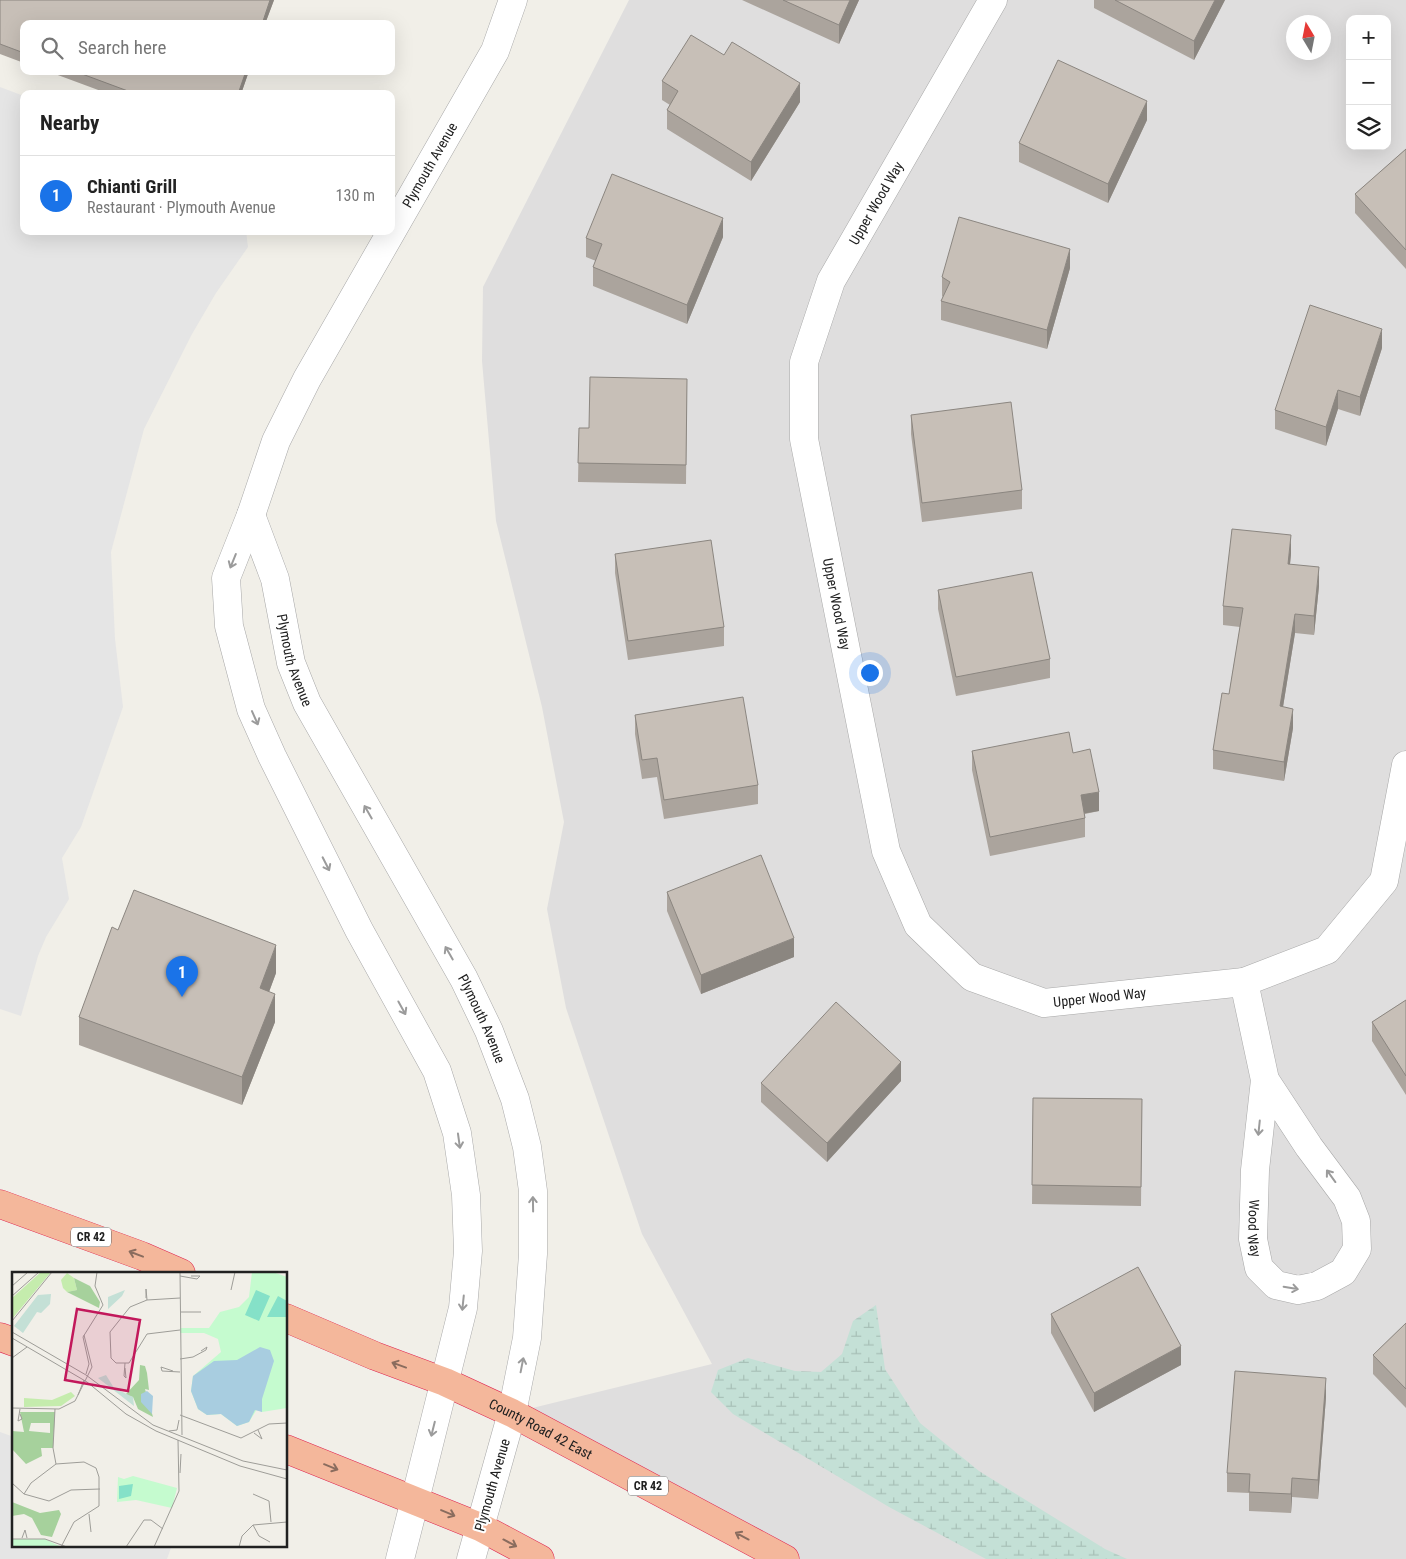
<!DOCTYPE html>
<html lang="en">
<head>
<meta charset="utf-8">
<style>
  :root { --surface:#fff; --page:#f6f6f6; --text:#222; --muted:#767676; --line:#e0e0e0; --accent:#1a73e8 }
  body { margin:0; font-family:"Roboto Condensed",sans-serif; background:var(--page); color:var(--text) }
  .controls { position:absolute; right:15px; top:15px; display:grid; overflow:hidden; border-radius:10px; box-shadow:0 5px 20px #0002 }
  .controls button { width:45px; height:45px; display:grid; place-items:center; padding:0; border:0; border-bottom:1px solid var(--line); background:var(--surface); color:var(--text); font:25px sans-serif }
  .compass { position:absolute; left:1286px; top:15px; width:45px; height:45px; border-radius:50%; background:var(--surface); box-shadow:0 5px 20px #0002; rotate:350deg }
  .you { position:absolute; left:869px; top:672px; width:18px; height:18px; margin:-12px; border:4px solid #fff; border-radius:50%; background:#1a73e8; box-shadow:0 0 0 8px #1a73e833 }
  .badge { display:grid; place-items:center; width:32px; height:32px; border-radius:50%; background:var(--accent); color:#fff; font-size:16px; font-weight:700 }
  .pin { position:absolute; translate:-50% -41px; filter:drop-shadow(0 1px 2px #0008) }
  .pin::after { content:''; position:absolute; top:26px; width:18px; height:15px; background:inherit; clip-path:polygon(0 0,100% 0,50% 100%) }
  .list { margin:0; padding:0; list-style:none }
  h2 { display:flex; justify-content:space-between; align-items:center; height:65px; margin:0; padding:0 20px; font-size:21px }
  h2 small { font-size:16px; font-weight:400; color:var(--muted) }
  .list li { display:grid; grid-template-columns:32px 1fr auto; gap:15px; align-items:center; box-sizing:border-box; height:80px; padding:0 20px; border-top:1px solid var(--line) }
  .list b { display:block; font-size:19px; white-space:nowrap }
  .list p { margin:0; font-size:16px; white-space:nowrap; color:var(--muted) }
  .list em { font-size:16px; font-style:normal; color:var(--muted) }
  .icon { flex:none; width:28px; height:28px; fill:none; stroke:currentColor; stroke-width:2; stroke-linecap:round; stroke-linejoin:round }
  .map { position:relative; flex:none; width:1406px; height:1559px; overflow:hidden }
  .search { position:absolute; background:var(--surface); box-shadow:0 5px 20px #0002; left:20px; top:20px; width:375px; height:55px; display:flex; align-items:center; gap:12px; box-sizing:border-box; padding:0 18px; border-radius:10px; color:var(--muted); font-size:19px }
  .panel { position:absolute; background:var(--surface); box-shadow:0 5px 20px #0002; left:20px; top:90px; width:375px; height:145px; border-radius:10px }
  .map>svg:first-child { display:block }
</style>
</head>
<body>
<div class="map">
<svg width="1406" height="1559" viewBox="0 0 1406 1559">
  <defs>
    <pattern id="wetland-marsh" width="20" height="14" patternUnits="userSpaceOnUse" patternTransform="scale(1.25)"><rect width="20" height="14" fill="#c4e0d6"/><path d="M1 5h8M5 5V1M11 12h8M15 12V8" fill="none" stroke="#a8c0b7"/></pattern>
  </defs>
  <rect width="100%" height="100%" fill="#f1efe8"/>
  <path fill="#dfdede" fill-rule="evenodd" d="M629 0H1406V1559H785L512 1413 712 1364 642 1234 566 1008 547 909 564 822 542 707 496 521 482 361 483 287ZM1350 19H1387V146H1350ZM1294 22H1324V52H1294Z"/>
  <path fill="url(#wetland-marsh)" d="M876 1305 885 1369 920 1423 979 1471 1105 1549 1127 1559H986L889 1507 733 1414 711 1392 718 1370 748 1358 795 1371 821 1372 842 1354 853 1321Z"/>
  <path fill="#e5e5e5" d="M0 87 24 96V231H246L248 247 216 293 192 334 144 429 111 552 115 639 123 707 81 827 62 858 69 899 46 937 38 956 21 1016 0 1009Z
    M0 1432 14 1437V1545H172L167 1559H0Z"/>
  <g fill="none" stroke-linecap="round" stroke-linejoin="round">
    <defs>
      <g id="minor">
        <path id="s1" d="M993 0 831 281 804 362V439L886 851 918 925 972 977 1044 1003 1244 982 1327 950 1384 881 1406 765"/>
        <path id="s2" d="M251 515 275 579 291 663 307 703 464 979 489 1031 515 1099 527 1147 533 1191V1254L527 1338 512 1413 480 1527"/>
        <path id="s3" d="M1244 982 1265 1080 1255 1170 1253 1239 1259 1268 1276 1285 1298 1290 1317 1286 1343 1272 1357 1249 1356 1221 1347 1198 1309 1147 1265 1080"/>
        <path id="s4" d="M415 1500 463 1308 468 1251 466 1195 457 1133 437 1071 359 930 272 756 251 709 229 626 226 578 251 515 276 441 307 379 495 51 513 0"/>
      </g>
      <path id="tertiary" d="M400 1559 415 1500
        M471 1559 480 1527"/>
      <g id="trunk">
        <path d="M0 1204 142 1256 181 1273"/>
        <path id="s5" d="M286 1318 375 1356 445 1382 512 1413 785 1559"/>
        <path d="M0 1337 14 1342"/>
        <path d="M286 1449 480 1527 540 1559"/>
      </g>
    </defs>
    <use href="#minor" stroke="#a8a8a8" stroke-width="29"/>
    <use href="#tertiary" stroke="#a8a8a8" stroke-width="29"/>
    <use href="#trunk" stroke="#df2551" stroke-width="29"/>
    <use href="#minor" stroke="#fff" stroke-width="28"/>
    <use href="#tertiary" stroke="#fff" stroke-width="28"/>
    <use href="#trunk" stroke="#f4b79b" stroke-width="28"/>
  </g>
  <path fill="#aba49d" d="M0 0H274L265 24H24V63L0 54Z
    M742 0H859L839 44Z
    M1094 0H1225L1194 60 1094 8Z
    M47 71H249L241 94H109Z
    M662 81 800 102 751 181 667 129V110L670 105 662 100Z
    M1147 120 1108 203 1019 162V143Z
    M1406 149V269L1355 213V194Z
    M723 237 687 324 593 286V267L596 261 586 257V238Z
    M1070 268 1047 349 941 320V301L943 297 942 296V277Z
    M1382 348 1360 416 1338 409 1326 446 1275 429V410Z
    M687 379 686 484 578 482 579 428H589Z
    M911 415 1022 490V509L922 522 911 434Z
    M615 554 724 627V646L628 660 615 573Z
    M1291 554 1290 564 1319 586 1314 635 1295 633 1283 707 1293 728 1284 781 1213 769V750L1229 694 1240 627 1223 625V606Z
    M938 590 1050 659V678L956 696 938 609Z
    M635 715 758 785V804L664 819 657 777 642 779 635 734Z
    M972 751 1073 753 1099 811 1085 814V837L990 856 972 770Z
    M667 892 794 957 701 994 667 911Z
    M118 930 276 973 269 992 275 1022 242 1105 79 1045V1017Z
    M1406 1000V1095L1372 1041V1022Z
    M901 1081 827 1162 761 1102V1083Z
    M1033 1098 1142 1099 1141 1206 1032 1204Z
    M1051 1314 1181 1365 1094 1412 1051 1333Z
    M1406 1323V1408L1373 1374V1355Z
    M1326 1397 1318 1499 1292 1497 1291 1513 1249 1511V1493L1227 1492V1473Z"/>
  <path fill="#8b8680" d="M270 0H274L265 24H262Z
    M850 0H859L839 44V25Z
    M1215 0H1225L1194 60V41Z
    M246 71H249L241 94H238Z
    M800 83V102L751 181V162Z
    M1147 101V120L1108 203V184Z
    M723 218V237L687 324V305Z
    M1070 249V268L1047 349V330Z
    M1382 329V348L1360 416V397Z
    M1338 390V409L1326 446V427Z
    M1291 535V554L1288 583V564Z
    M1319 567V586L1314 635V616Z
    M1295 614V633L1280 725V706Z
    M1293 709V728L1284 781V762Z
    M1099 792V811L1081 814V795Z
    M794 938V957L701 994V975Z
    M276 945V973L260 1016V988Z
    M275 994V1022L242 1105V1077Z
    M901 1062V1081L827 1162V1143Z
    M1181 1346V1365L1094 1412V1393Z
    M1326 1378V1397L1318 1499V1480Z
    M1292 1478V1497L1291 1513V1494Z"/>
  <path fill="#c7bfb7" stroke="#8b8680" d="M0 0H270L262 24H24V53L0 44Z
    M783 0H850L839 25Z
    M1115 0H1215L1194 41Z
    M691 35 724 55 732 42 800 83 751 162 667 110 678 91 662 81Z
    M1058 60 1147 101 1108 184 1019 143Z
    M74 71H246L238 94H136Z
    M1406 149V250L1355 194Z
    M612 174 723 218 687 305 593 267 602 244 586 238Z
    M959 217 1070 249 1047 330 941 301 950 282 942 277Z
    M1310 305 1382 329 1360 397 1338 390 1326 427 1275 410Z
    M590 377 687 379 686 465 578 463 579 428H589Z
    M1011 402 1022 490 922 503 911 415Z
    M1232 529 1291 535 1288 564 1319 567 1314 616 1295 614 1280 706 1293 709 1284 762 1213 750 1222 693 1229 694 1243 608 1223 606Z
    M711 540 724 627 628 641 615 554Z
    M1032 572 1050 659 956 677 938 590Z
    M743 697 758 785 664 800 657 758 642 760 635 715Z
    M1069 732 1073 753 1090 749 1099 792 1081 795 1085 818 990 837 972 751Z
    M761 855 794 938 701 975 667 892Z
    M134 890 276 945 260 988 275 994 242 1077 79 1017 112 927 118 930Z
    M1406 1000V1076L1372 1022Z
    M836 1002 901 1062 827 1143 761 1083Z
    M1033 1098 1142 1099 1141 1187 1032 1185Z
    M1138 1267 1181 1346 1094 1393 1051 1314Z
    M1406 1323V1389L1373 1355Z
    M1235 1371 1326 1378 1318 1480 1292 1478 1291 1494 1249 1492 1250 1474 1227 1473Z"/>
  <defs><path id="oneway-shaft" d="M-6 0H5M1.5-3L5.5 0L1.5 3" fill="none" stroke-width="1.6" stroke-linecap="round" stroke-linejoin="round" transform="scale(1.25)"/></defs>
  <g stroke="#9b9b9b">
    <use href="#oneway-shaft" transform="translate(233 561) rotate(112)"/>
    <use href="#oneway-shaft" transform="translate(255 718) rotate(66)"/>
    <use href="#oneway-shaft" transform="translate(368 812) rotate(-120)"/>
    <use href="#oneway-shaft" transform="translate(326 864) rotate(63)"/>
    <use href="#oneway-shaft" transform="translate(449 953) rotate(-120)"/>
    <use href="#oneway-shaft" transform="translate(402 1008) rotate(61)"/>
    <use href="#oneway-shaft" transform="translate(1259 1128) rotate(96)"/>
    <use href="#oneway-shaft" transform="translate(459 1141) rotate(82)"/>
    <use href="#oneway-shaft" transform="translate(1331 1176) rotate(-126)"/>
    <use href="#oneway-shaft" transform="translate(533 1204) rotate(-91)"/>
    <use href="#oneway-shaft" transform="translate(1291 1288) rotate(10)"/>
    <use href="#oneway-shaft" transform="translate(463 1303) rotate(96)"/>
    <use href="#oneway-shaft" transform="translate(522 1365) rotate(-79)"/>
    <use href="#oneway-shaft" transform="translate(433 1429) rotate(104)"/>
  </g>
  <g stroke="#8a6c5e">
    <use href="#oneway-shaft" transform="translate(136 1254) rotate(-159)"/>
    <use href="#oneway-shaft" transform="translate(399 1365) rotate(-160)"/>
    <use href="#oneway-shaft" transform="translate(331 1467) rotate(22)"/>
    <use href="#oneway-shaft" transform="translate(448 1513) rotate(23)"/>
    <use href="#oneway-shaft" transform="translate(742 1536) rotate(-152)"/>
    <use href="#oneway-shaft" transform="translate(510 1543) rotate(28)"/>
  </g>
  <g text-anchor="middle" dominant-baseline="central" stroke-width="4" stroke-linejoin="round" paint-order="stroke">
    <g fill="#fff" stroke="#646464" stroke-width="1">
      <rect x="71" y="1227.5" width="40" height="19" rx="4"/>
      <rect x="628" y="1476.5" width="40" height="19" rx="4"/>
    </g>
    <g font-size="12" font-weight="bold" fill="#212121">
      <text x="91" y="1237">CR 42</text>
      <text x="648" y="1486">CR 42</text>
    </g>
    <g font-size="14" fill="#212121" stroke="#fff">
      <text stroke="none"><textPath href="#s4" startOffset="1442">Plymouth Avenue</textPath></text>
      <text transform="translate(876 203) rotate(-60)">Upper Wood Way</text>
      <text stroke="none"><textPath href="#s1" startOffset="655">Upper Wood Way</textPath></text>
      <text stroke="none"><textPath href="#s2" startOffset="152">Plymouth Avenue</textPath></text>
      <text stroke="none"><textPath href="#s1" startOffset="1195">Upper Wood Way</textPath></text>
      <text stroke="none"><textPath href="#s2" startOffset="558">Plymouth Avenue</textPath></text>
      <text stroke="none"><textPath href="#s3" startOffset="249">Wood Way</textPath></text>
      <text stroke="none"><textPath href="#s5" startOffset="278">County Road 42 East</textPath></text>
      <text transform="translate(492 1485) rotate(-74)">Plymouth Avenue</text>
    </g>
  </g>
  <g transform="translate(12 1272)">
    <rect width="275" height="275" fill="#f1efe8"/>
    <path d="M29 0H39L0 47V26ZM55 1 62 6 65 18 55 20 51 16 49 8ZM59 120 63 124 49 134 12 135V126L40 128Z" fill="#c5ecad"/>
    <path d="M62 6 78 14 88 30 87 36 55 20 65 18ZM128 93 133 94 135 101 137 118 133 117 141 145 126 137 121 125 113 123 127 108ZM8 140H43L41 176H29L30 184 14 192 0 177V159L12 160ZM38 151V161L17 159 19 151ZM0 230 28 241 47 238 49 242 40 265 29 263 20 246 12 242 0 244Z" fill="#a6d19c" fill-rule="evenodd"/>
    <path d="M113 18 110 24 96 37V25ZM39 22 38 32 29 41 25 40 11 61 2 54 26 23ZM94 103 102 116 121 125 122 134 86 106Z" fill="#c4e0d6"/>
    <path d="M240 0H261L275 5V136L250 140 245 137 237 150 225 154 209 142 195 143 186 137 179 119 181 104 209 80 206 67 192 61H168V56H197L208 40 227 35 237 25ZM121 204 165 216 160 236 124 228 105 230 106 205 112 207ZM0 267H33L49 275H0Z" fill="#c5fbcf"/>
    <path d="M244 18 258 24 247 49 233 43ZM266 24 275 29V45H255ZM121 212 119 224 107 227V214Z" fill="#85e1c8"/>
    <path d="M248 75 258 78 262 89 250 127V140L243 138 237 150 225 154 209 142 195 143 186 137 179 119 181 104 202 89 225 88ZM135 119 141 124 140 142 129 130V122Z" fill="#a8cde0"/>
    <path fill="none" stroke="#9e9d98" stroke-width="1" d="M168 0 170 163M168 4 185 7 188 4H179M0 14 16 0M219 18 223 0M0 24 27 0M134 26V17L135 28M168 26 135 28 118 35 98 60 99 86 104 91H117L135 62 168 58M168 40H189M0 49 40 0M0 60 74 103 141 153 231 189 275 198M0 66 75 110 114 142 144 159 228 194 275 207M0 86 15 75M168 87 181 85 194 78 195 75 189 79M113 91 112 104 114 106 113 96M161 99 149 95 150 99 168 100M74 102 77 92 71 65 91 33 83 14 85 0M66 123 72 108M0 136 47 137 63 129 80 95 72 63M43 137 41 176 44 192M8 142 10 147 6 149 8 137M168 143 229 166 257 152 275 151M157 159 165 158 167 148M242 161 250 167 246 158M168 201 169 182M0 211 12 222 37 229 59 218 88 217M12 222 19 211 44 192 72 190 84 196 87 205V234L62 250 49 275M241 222 257 229 259 250M77 242 79 260M241 253 247 264 258 270M10 266 13 258 15 266M0 267H33L55 275M114 275 132 248H139L151 257M142 275 167 219 166 168M227 275 230 264 241 253 275 250"/>
    <path fill="#c2185b" fill-opacity="0.15" stroke="#c2185b" stroke-width="2.5" d="M65 37 128 48 116 119 53 108Z"/>
    <rect width="275" height="275" fill="none" stroke="#212121" stroke-width="2.5"/>
  </g>
</svg>
<div class="controls">
<button>+</button>
<button>−</button>
<button><svg class="icon" aria-label="layers" viewBox="0 0 24 24"><path d="M12 4l9 5-9 5-9-5zM3 14l9 5 9-5"/></svg></button>
</div>
<svg class="compass" viewBox="-18 -18 36 36"><path d="M0-13l5 13h-10z" fill="#e53935"/><path d="M0 13l5-13h-10z" fill="#767676"/></svg>
<div class="you"></div>
<div class="pin badge" style="left:182px;top:997px">1</div>
<div class="search"><svg class="icon" aria-label="search" viewBox="0 0 24 24"><circle cx="10" cy="10" r="6"/><path d="M15 15l6 6"/></svg>Search here</div>
<section class="panel">
<h2>Nearby<small></small></h2>
<ul class="list">
<li><span class="badge">1</span><div><b>Chianti Grill</b><p>Restaurant · Plymouth Avenue</p></div><em>130 m</em></li>
</ul>
</section>
</div>
</body>
</html>
